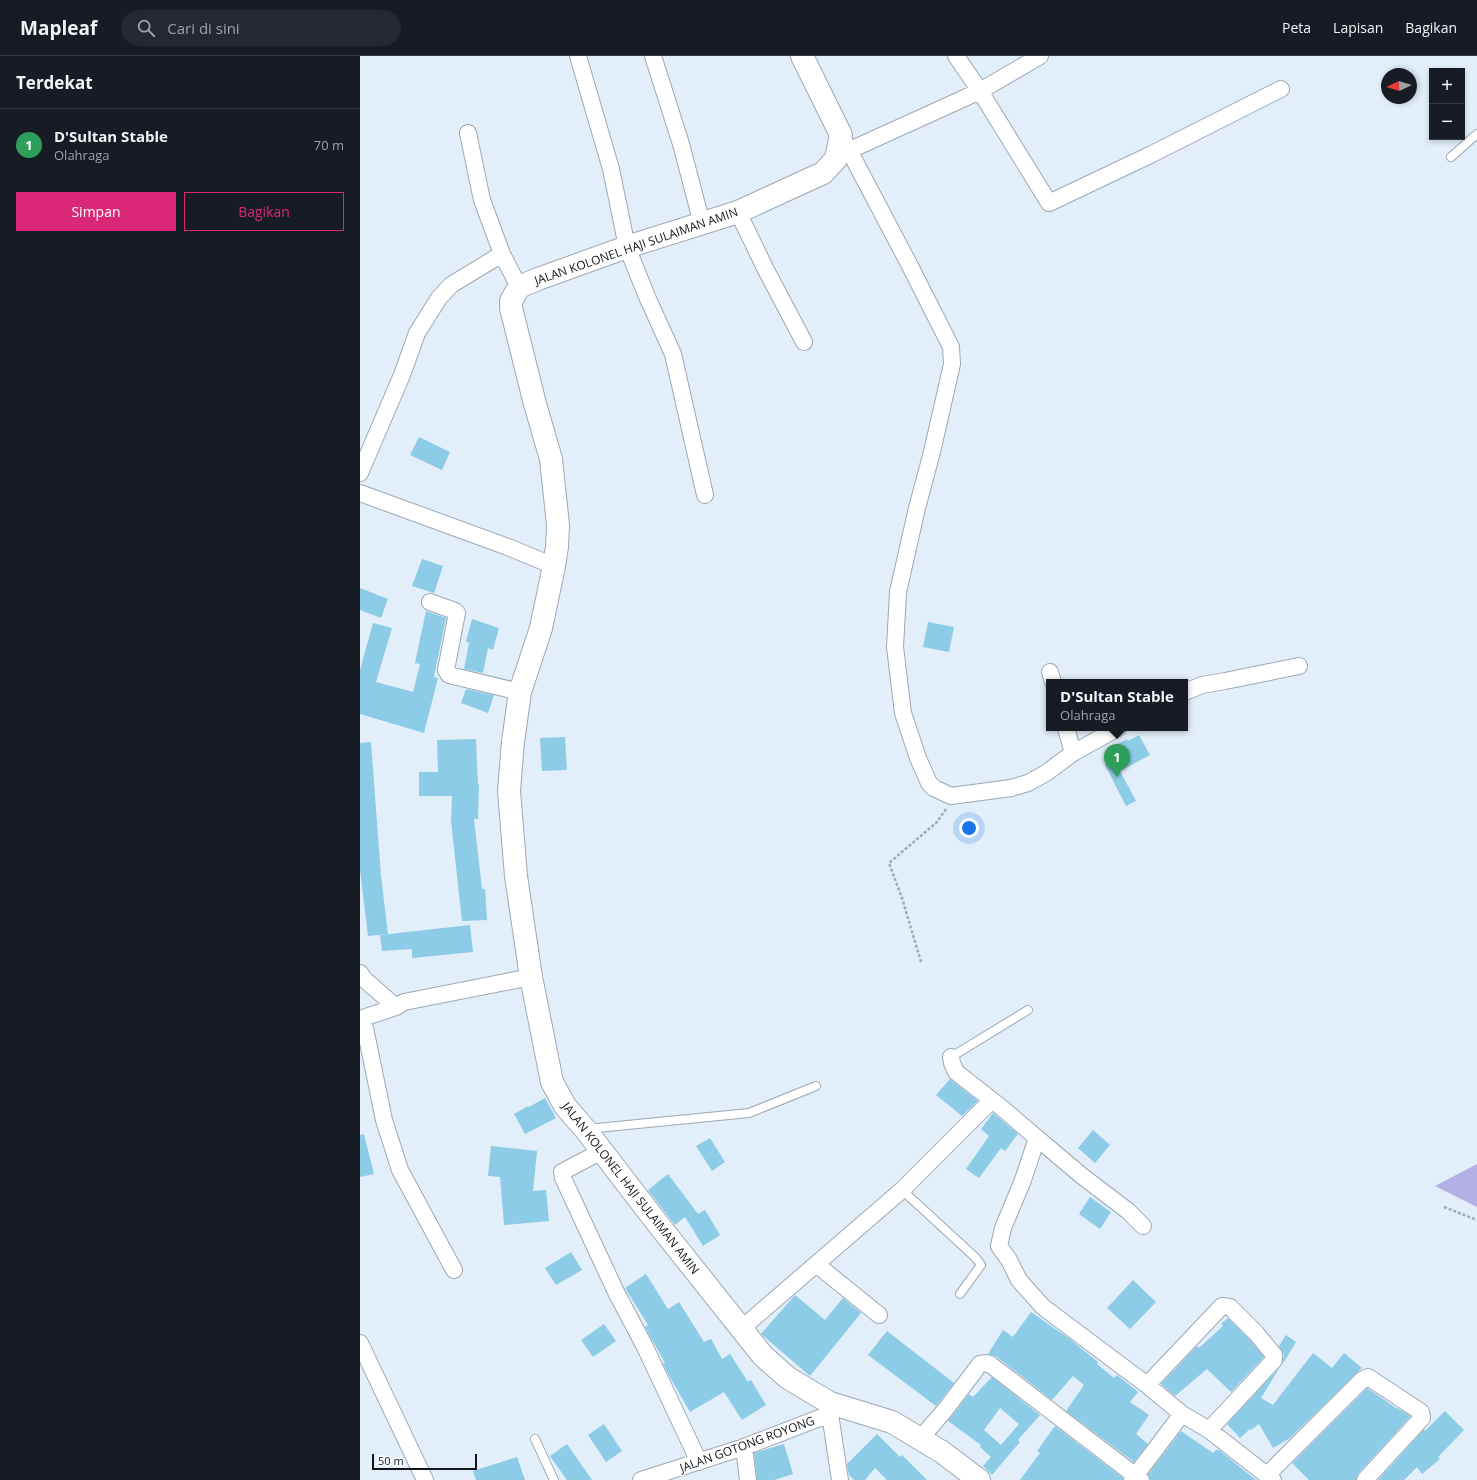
<!DOCTYPE html>
<html lang="id">
<head>
<meta charset="utf-8">
<style>
  :root { --surface:#171b24; --page:#242831; --text:#f1f3f6; --muted:#9ea1a6; --line:#363941; --accent:#db2777 }
  body { margin:0; font-family:"Open Sans",sans-serif; background:var(--page); color:var(--text) }
  .controls { position:absolute; right:12px; top:12px; display:grid; overflow:hidden; border-radius:0px; box-shadow:0 2px 6px #0003 }
  .controls button { width:36px; height:36px; display:grid; place-items:center; padding:0; border:0; border-bottom:1px solid var(--line); background:var(--surface); color:var(--text); font:20px sans-serif }
  .compass { position:absolute; left:1021px; top:12px; width:36px; height:36px; border-radius:50%; background:var(--surface); box-shadow:0 2px 6px #0003; rotate:266deg }
  .scale { position:absolute; left:12px; bottom:10px; width:105px; box-sizing:border-box; padding-left:4px; border:2px solid #12161a; border-top:0; font-size:11px; line-height:14px; white-space:nowrap; color:#12161a; -webkit-text-stroke:3px #fff; paint-order:stroke }
  .you { position:absolute; left:609px; top:772px; width:14px; height:14px; margin:-10px; border:3px solid #fff; border-radius:50%; background:#1a73e8; box-shadow:0 0 0 6px #1a73e833 }
  .badge { display:grid; place-items:center; width:26px; height:26px; border-radius:50%; background:var(--accent); color:#fff; font-size:13px; font-weight:700 }
  .pin { position:absolute; translate:-50% -33px; filter:drop-shadow(0 1px 2px #0008) }
  .pin::after { content:''; position:absolute; top:21px; width:14px; height:12px; background:inherit; clip-path:polygon(0 0,100% 0,50% 100%) }
  .popup { position:absolute; left:686px; top:623px; width:142px; height:52px; box-sizing:border-box; display:grid; place-content:center; border-radius:0px; background:var(--surface); filter:drop-shadow(0 1px 3px #0005); font-size:13px; white-space:nowrap; color:var(--muted) }
  .popup b { font-size:15px; color:var(--text) }
  .popup::after { content:''; position:absolute; left:50%; top:100%; margin-left:-8px; border:8px solid transparent; border-top-color:var(--surface) }
  .list { margin:0; padding:0; list-style:none }
  h2 { display:flex; justify-content:space-between; align-items:center; height:52px; margin:0; padding:0 16px; font-size:17px }
  h2 small { font-size:13px; font-weight:400; color:var(--muted) }
  .list li { display:grid; grid-template-columns:26px 1fr auto; gap:12px; align-items:center; box-sizing:border-box; height:72px; padding:0 16px; border-top:1px solid var(--line) }
  .list b { display:block; font-size:15px; white-space:nowrap }
  .list p { margin:0; font-size:13px; white-space:nowrap; color:var(--muted) }
  .list em { font-size:13px; font-style:normal; color:var(--muted) }
  .actions { display:flex; gap:8px; padding:12px 16px }
  .actions a { flex:1; padding:9px 0; border:1px solid var(--accent); border-radius:0px; text-align:center; font-size:14px; color:var(--accent) }
  .actions .main { background:var(--accent); color:#fff }
  .icon { flex:none; width:22px; height:22px; fill:none; stroke:currentColor; stroke-width:2; stroke-linecap:round; stroke-linejoin:round }
  .map { position:relative; flex:none; width:1117px; height:1424px; overflow:hidden }
  header { display:flex; align-items:center; gap:24px; box-sizing:border-box; height:56px; padding:0 20px; background:var(--surface); border-bottom:1px solid var(--line) }
  header strong { font-size:19px }
  nav { display:flex; gap:22px; margin-inline-start:auto; font-size:14px }
  .search { width:280px; height:36px; background:var(--page); display:flex; align-items:center; gap:10px; box-sizing:border-box; padding:0 14px; border-radius:22px; color:var(--muted); font-size:15px }
  main { display:flex }
  aside { flex:1; background:var(--surface) }
  .map>svg:first-child { display:block }
</style>
</head>
<body>
<header>
<strong>Mapleaf</strong>
<div class="search"><svg class="icon" aria-label="search" viewBox="0 0 24 24"><circle cx="10" cy="10" r="6"/><path d="M15 15l6 6"/></svg>Cari di sini</div>
<nav><a>Peta</a><a>Lapisan</a><a>Bagikan</a></nav>
</header>
<main>
<aside>
<h2>Terdekat<small></small></h2>
<ul class="list">
<li><span class="badge" style="background:#2e9e5b">1</span><div><b>D'Sultan Stable</b><p>Olahraga</p></div><em>70 m</em></li>
</ul>
<div class="actions"><a class="main">Simpan</a><a>Bagikan</a></div>
</aside>
<div class="map">
<svg width="1117" height="1424" viewBox="0 0 1117 1424">
  <rect width="100%" height="100%" fill="#e2eefa"/>
  <path fill="#b4b0e5" d="M1117 1108V1151L1075 1130Z"/>
  <path fill="#8ccce7" fill-rule="evenodd" d="M59 381 90 396 82 414 50 399Z
    M62 503 83 510 74 537 52 530Z
    M0 532 28 543 21 562 0 554Z
    M66 555 86 562 74 621 78 622 64 677 0 658V614L13 567 32 572 16 626 53 636 60 608 55 607Z
    M112 563 139 572 133 594 128 592 123 617 104 613 109 587 106 585Z
    M568 566 594 571 589 596 563 591Z
    M106 633 134 639 128 657 101 647Z
    M779 679 790 699 760 715 776 745 766 750 745 709 754 704 748 693 767 683 768 685Z
    M205 681 207 714 182 715 180 682Z
    M116 683 118 728H119L118 763H114L122 833H125L127 864 102 865 91 765 92 740H59V716H78L77 684Z
    M11 686 21 820 28 878 8 880 0 814V687Z
    M110 869 113 896 52 902V893L22 895 20 879Z
    M590 1023 618 1045 602 1060 576 1039Z
    M185 1042 196 1062 165 1078 154 1058 168 1050 169 1051Z
    M633 1057 658 1078 645 1095 641 1092 619 1122 606 1113 629 1080 621 1073Z
    M733 1074 750 1089 735 1107 718 1092Z
    M4 1078 14 1118 0 1121V1079Z
    M350 1082 365 1106 352 1115 336 1090Z
    M131 1090 177 1095 173 1135 186 1134 189 1165 144 1169 140 1121 128 1120Z
    M308 1118 338 1158 345 1154 360 1179 343 1190 325 1161 315 1169 288 1134Z
    M730 1141 751 1156 740 1173 719 1158Z
    M211 1196 222 1214 196 1229 185 1212Z
    M286 1218 308 1253 319 1246 344 1286 351 1283 362 1303 370 1298 388 1326 391 1324 406 1349 382 1364 364 1336 330 1356 311 1323 303 1308 305 1307 285 1271 288 1269 265 1232Z
    M773 1224 796 1246 770 1273 747 1252Z
    M435 1239 465 1264 483 1242 501 1257 450 1320 401 1278Z
    M671 1256 711 1284 738 1306 737 1308 754 1322 757 1319 778 1336 770 1346 789 1359 776 1378 788 1388 774 1406 706 1355 724 1329 713 1320 692 1344 637 1301 628 1298 643 1274 653 1281Z
    M868 1262 889 1283 904 1301 871 1336 847 1313 815 1340 801 1328 837 1290 839 1292 863 1270 861 1268Z
    M244 1268 256 1285 233 1301 221 1284Z
    M527 1275 594 1327 576 1350 508 1299Z
    M926 1279 936 1286 922 1309 924 1299 919 1290Z
    M953 1297 972 1312 984 1297 1002 1312 930 1382 913 1392 899 1368 891 1374 890 1373 880 1382 867 1368 920 1311 901 1342 913 1349Z
    M632 1321 680 1359 658 1384 660 1386 632 1419 623 1410 631 1401 620 1391 621 1389 588 1365 609 1338 613 1341ZM640 1352 659 1368 641 1389 624 1374Z
    M1007 1332 1036 1352H1037L1051 1360 998 1418 996 1424H949L932 1407Z
    M1085 1355 1104 1374 1078 1401 1080 1403 1062 1418 1057 1411 1044 1424H1018L1064 1373 1065 1375Z
    M244 1368 262 1395 246 1406 228 1379Z
    M695 1370 763 1422V1424H660L680 1397 677 1395Z
    M821 1375 853 1397 856 1394H859L896 1424H790L788 1418Z
    M517 1378 540 1401 542 1399 567 1424H527L515 1412 505 1424H494L489 1419 487 1408Z
    M207 1388 232 1424H207L190 1400Z
    M424 1388 433 1418 414 1424H397L394 1397Z
    M157 1401 165 1424H116L113 1415Z"/>
  <g fill="none" stroke-linecap="round" stroke-linejoin="round">
    <defs>
      <path id="lane" d="M1091 101 1117 78
        M591 1001 668 954
        M227 1073 389 1057 456 1030
        M542 1134 616 1202 621 1209 600 1238
        M175 1383 194 1424"/>
      <path id="street" d="M218 0 251 113 267 191 288 243 313 298 345 439
        M293 0 321 88 342 168
        M596 0 620 35 689 147 790 99 921 33
        M108 77 122 144 142 198 159 231
        M481 79 549 208 591 291 592 308 572 396 557 452 538 536 535 591 543 657 558 702 569 727 574 732 591 740 651 732 668 727 686 717 713 697 706 672
        M488 95 620 35 680 0
        M378 156 406 214 444 286
        M0 417 42 319 57 277 79 242 91 229 142 198
        M0 437 148 491 194 510
        M70 546 95 555 97 557 86 614 89 619 160 636
        M690 616 693 626
        M825 636 842 629 865 625 939 610
        M713 697 758 672
        M0 917 4 923 36 951
        M3 962 24 1064 40 1114 94 1214
        M0 963 36 951 44 946 171 921
        M591 1001 592 1007 596 1016 642 1052 677 1082 663 1124 643 1172 639 1190 649 1204 659 1224 683 1251 787 1329 822 1358 849 1374 913 1424
        M677 1082 722 1120 768 1155 783 1170
        M242 1095 202 1116 203 1122 256 1236 285 1291 339 1406
        M456 1208 519 1259
        M381 1273 542 1134 632 1044
        M0 1287 65 1424
        M787 1329 862 1250 870 1251 896 1277 914 1299V1304L849 1374
        M470 1348V1358L480 1424
        M560 1383 585 1354 620 1308 627 1307 631 1309 781 1424
        M384 1391 388 1424
        M907 1419 1002 1324 1008 1321 1061 1356 1062 1362 1005 1424
        M281 1424 384 1391 470 1358
        M772 1424 822 1358"/>
      <path id="secondary" d="M442 0 481 79 476 103 463 117 378 156 267 191 178 223 159 231 151 245V252L175 348 191 403 198 469 197 491 194 510 181 572 160 636 153 686 149 735 156 820 171 921 192 1026 205 1050 225 1073 298 1168 403 1300 428 1322 470 1347 532 1366 582 1396 619 1424"/>
    </defs>
    <use href="#lane" stroke="#9ca8b3" stroke-width="10"/>
    <use href="#street" stroke="#9ca8b3" stroke-width="18"/>
    <use href="#secondary" stroke="#9ca8b3" stroke-width="24"/>
    <path stroke="#a2abb5" stroke-width="2.5" stroke-dasharray="3 2" stroke-linecap="butt" d="M561 906 542 842 529 807 577 766 586 753
      M1084 1151 1117 1164"/>
    <use href="#lane" stroke="#fff" stroke-width="8"/>
    <use href="#street" stroke="#fff" stroke-width="16"/>
    <use href="#secondary" stroke="#fff" stroke-width="22"/>
  </g>
  <g text-anchor="middle" dominant-baseline="central" stroke-width="3" stroke-linejoin="round" paint-order="stroke">
    <g font-size="12" fill="#12161a" stroke="#fff">
      <text transform="translate(276 190) rotate(-19)">JALAN KOLONEL HAJI SULAIMAN AMIN</text>
      <text transform="translate(271 1132) rotate(52)">JALAN KOLONEL HAJI SULAIMAN AMIN</text>
      <text transform="translate(387 1388) rotate(-20)">JALAN GOTONG ROYONG</text>
    </g>
  </g>
</svg>
<div class="controls">
<button>+</button>
<button>−</button>
</div>
<svg class="compass" viewBox="-18 -18 36 36"><path d="M0-13l5 13h-10z" fill="#e53935"/><path d="M0 13l5-13h-10z" fill="#9ea1a6"/></svg>
<div class="scale">50 m</div>
<div class="you"></div>
<div class="pin badge" style="left:757px;top:721px;background:#2e9e5b">1</div>
<div class="popup"><b>D'Sultan Stable</b>Olahraga</div>
</div>
</main>
</body>
</html>
